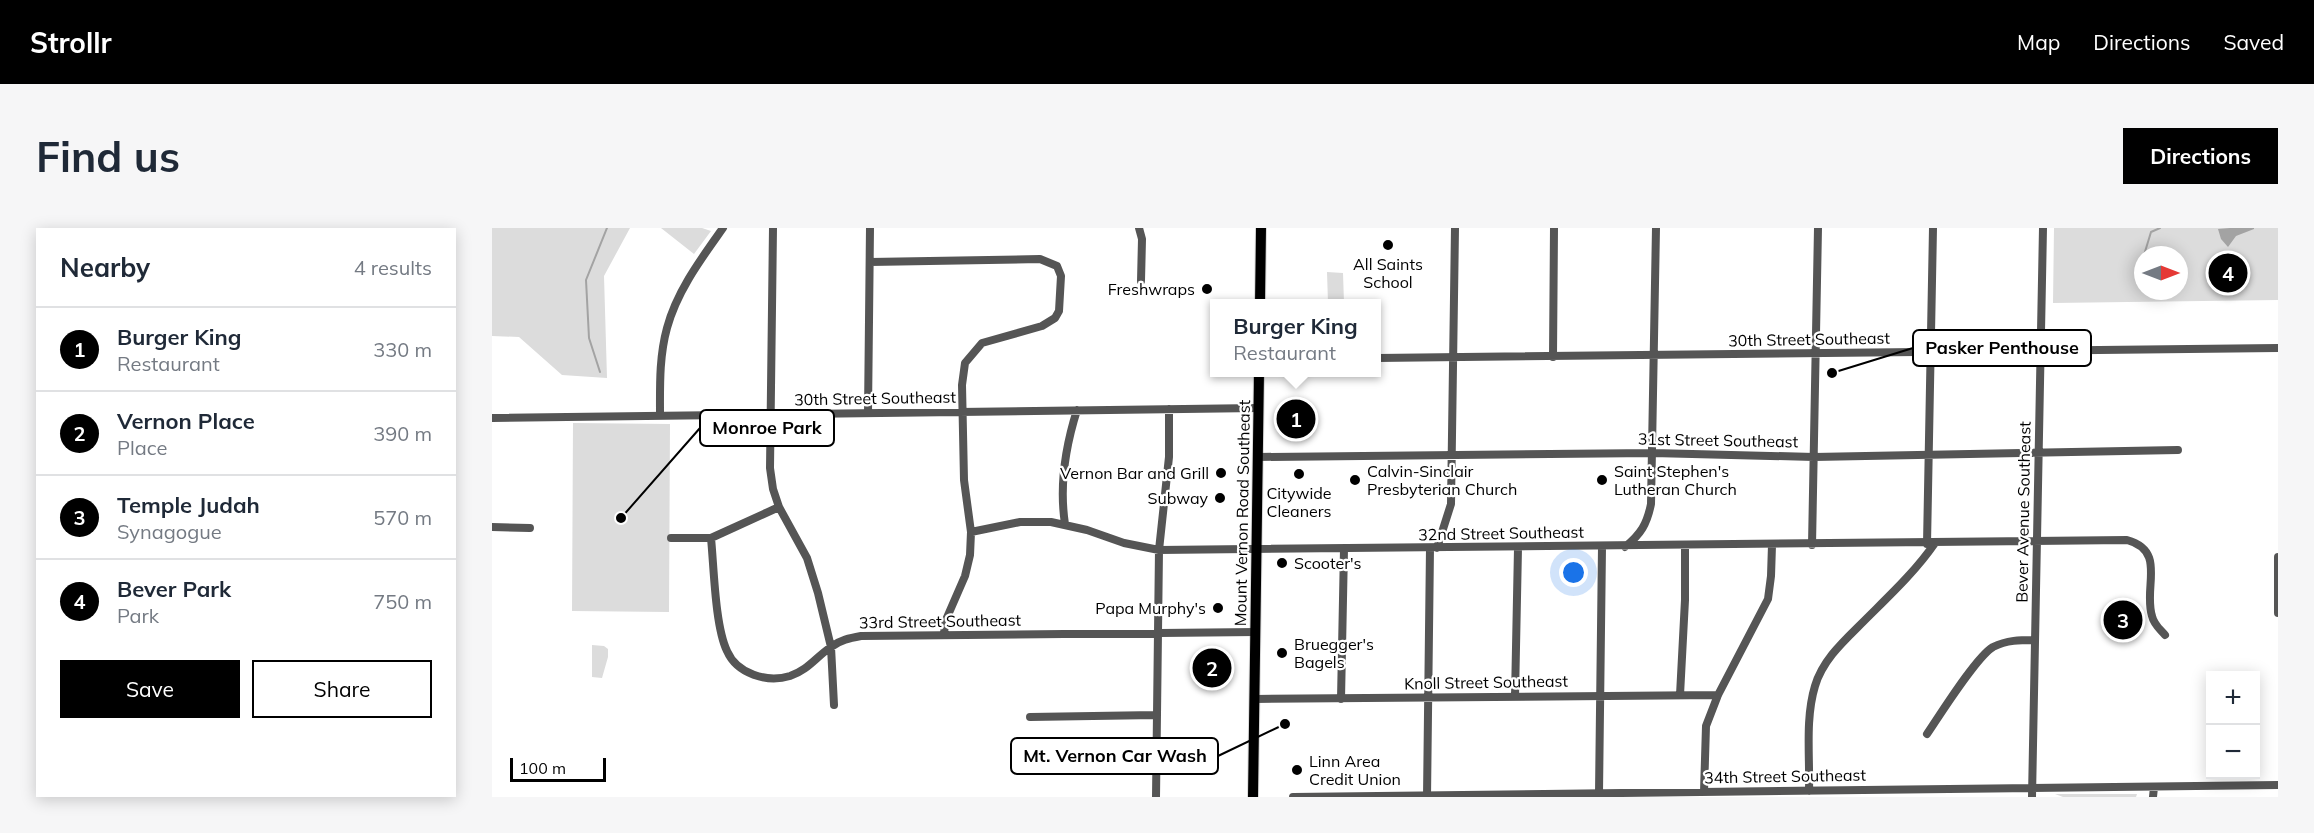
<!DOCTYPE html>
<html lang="en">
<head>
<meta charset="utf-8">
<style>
  :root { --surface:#fff; --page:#f6f6f7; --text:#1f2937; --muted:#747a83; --line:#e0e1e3; --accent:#000 }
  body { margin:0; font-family:Mulish,sans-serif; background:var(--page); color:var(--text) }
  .controls { position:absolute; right:18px; bottom:18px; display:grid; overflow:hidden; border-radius:0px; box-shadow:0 3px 15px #0003 }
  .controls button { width:54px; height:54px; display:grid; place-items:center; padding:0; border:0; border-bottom:2px solid var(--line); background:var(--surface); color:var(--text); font:30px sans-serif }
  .compass { position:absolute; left:1642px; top:18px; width:54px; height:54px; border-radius:50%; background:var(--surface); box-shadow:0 3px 15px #0003; rotate:90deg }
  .scale { position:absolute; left:18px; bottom:15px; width:96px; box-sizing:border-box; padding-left:6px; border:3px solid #000; border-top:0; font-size:16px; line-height:21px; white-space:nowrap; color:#000; -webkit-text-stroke:4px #fff; paint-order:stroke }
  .you { position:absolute; left:1082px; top:345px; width:21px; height:21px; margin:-15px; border:4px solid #fff; border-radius:50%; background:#1a73e8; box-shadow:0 0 0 9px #1a73e833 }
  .badge { display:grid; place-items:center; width:39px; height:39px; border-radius:50%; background:var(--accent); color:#fff; font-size:20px; font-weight:700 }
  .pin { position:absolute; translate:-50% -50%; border:3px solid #fff; box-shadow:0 2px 6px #0006 }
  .popup { position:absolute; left:718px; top:71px; width:171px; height:78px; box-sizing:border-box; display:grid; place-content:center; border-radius:0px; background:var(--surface); filter:drop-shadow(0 2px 4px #0005); font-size:20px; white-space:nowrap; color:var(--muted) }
  .popup b { font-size:22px; color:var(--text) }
  .popup::after { content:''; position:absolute; left:50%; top:100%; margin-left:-12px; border:12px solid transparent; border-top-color:var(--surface) }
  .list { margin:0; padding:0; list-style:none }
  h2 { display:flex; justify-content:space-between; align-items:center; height:78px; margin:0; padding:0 24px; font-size:26px }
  h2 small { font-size:20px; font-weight:400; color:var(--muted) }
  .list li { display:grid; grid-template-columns:39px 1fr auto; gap:18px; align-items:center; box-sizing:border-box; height:84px; padding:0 24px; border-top:2px solid var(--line) }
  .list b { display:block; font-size:22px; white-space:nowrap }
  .list p { margin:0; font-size:20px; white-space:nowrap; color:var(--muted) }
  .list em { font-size:20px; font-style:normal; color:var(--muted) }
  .actions { display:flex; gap:12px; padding:18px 24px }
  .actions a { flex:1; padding:14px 0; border:2px solid var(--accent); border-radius:0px; text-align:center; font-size:21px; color:var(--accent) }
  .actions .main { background:var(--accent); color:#fff }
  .map { position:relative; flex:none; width:1786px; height:569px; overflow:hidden; border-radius:0px }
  header { display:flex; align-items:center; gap:36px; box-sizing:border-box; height:84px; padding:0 30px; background:var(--accent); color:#fff }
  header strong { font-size:28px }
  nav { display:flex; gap:33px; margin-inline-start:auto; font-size:21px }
  .intro { display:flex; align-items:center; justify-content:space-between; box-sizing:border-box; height:144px; padding:0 36px }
  h1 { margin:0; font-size:42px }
  .button { padding:15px 27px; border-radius:0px; background:var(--accent); color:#fff; font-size:21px; font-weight:700 }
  main { display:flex; gap:36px; padding:0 36px }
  aside { flex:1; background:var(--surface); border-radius:0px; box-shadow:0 3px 15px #0003 }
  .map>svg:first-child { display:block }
</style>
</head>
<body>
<header>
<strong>Strollr</strong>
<nav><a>Map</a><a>Directions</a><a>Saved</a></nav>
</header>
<div class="intro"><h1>Find us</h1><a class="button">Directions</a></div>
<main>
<aside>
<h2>Nearby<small>4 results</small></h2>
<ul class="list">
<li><span class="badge">1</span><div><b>Burger King</b><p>Restaurant</p></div><em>330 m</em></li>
<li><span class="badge">2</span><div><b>Vernon Place</b><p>Place</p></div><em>390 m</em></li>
<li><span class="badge">3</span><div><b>Temple Judah</b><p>Synagogue</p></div><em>570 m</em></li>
<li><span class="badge">4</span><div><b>Bever Park</b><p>Park</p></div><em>750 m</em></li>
</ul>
<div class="actions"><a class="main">Save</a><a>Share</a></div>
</aside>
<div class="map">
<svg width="1786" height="569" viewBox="0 0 1786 569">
  <rect width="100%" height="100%" fill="#fff"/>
  <path fill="#dcdcdc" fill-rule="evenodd" d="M0 0H138L112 48 115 150 70 147 27 109 0 108Z
    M169 0H210L219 3 202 26Z
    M1562 0H1786V72L1561 75ZM1651 27H1687V63H1651Z
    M835 44 851 45 852 75H836Z
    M81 195 178 196 177 384 80 383Z
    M100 417 112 418 116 421V429L110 450 100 449Z
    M1563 566H1645L1644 569H1571Z"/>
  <path fill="#a3a3a3" d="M1738 0H1762V1L1744 8 1736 19 1729 11 1726 1Z"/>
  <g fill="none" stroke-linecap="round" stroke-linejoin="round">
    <path stroke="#a3a3a3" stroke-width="2" d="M1652 27 1659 4 1668 0
      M1651 36V34
      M108 144 97 110 94 52 115 0"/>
    <defs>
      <path id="major" d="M768 76 769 0
        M761 569 767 144"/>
    </defs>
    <use href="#major" stroke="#dbdbdb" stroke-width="12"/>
    <path stroke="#555" stroke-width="8" d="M281 0 278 240 281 261 287 279 315 330 326 365 339 419 342 477
      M647 0 650 11 649 53
      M378 34 548 31 565 38 569 48 567 83 563 90 550 98 490 115 473 135 470 157 472 252 479 304 478 327 473 348 453 394 452 407
      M1061 129 1062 0
      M885 130 1786 120
      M376 185 378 0
      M168 188C168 159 167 129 175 100 185 63 209 31 231 0
      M0 190 766 180
      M766 229 1161 225 1322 229 1686 222
      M573 296C567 257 573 220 585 182
      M0 299 38 300
      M479 304 528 294H559L595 302 632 315 667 322 1635 312C1675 323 1651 359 1660 388 1662 397 1668 401 1673 407
      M179 310H219L287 279
      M219 310C222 340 223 398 235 423 245 446 275 455 298 448 316 442 324 429 339 419 348 412 358 410 369 408L764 404
      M1435 316 1441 0
      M1320 317 1326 0
      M1133 319C1149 306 1155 296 1159 276L1164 0
      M945 320 959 276 963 0
      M1786 329V385
      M1188 467 1193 372V317
      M1023 469 1026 320
      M763 471 1226 467
      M849 471 852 321
      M538 489 664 487
      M1435 506C1448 487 1484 429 1501 419 1515 412 1528 412 1543 412
      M1317 563C1318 529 1313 491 1323 458 1331 431 1353 412 1372 393 1397 368 1423 344 1443 315
      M1212 564 1214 498 1226 467 1276 371 1279 348 1280 317
      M1107 565 1110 319
      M664 569 667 322 677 229V181
      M801 569 1786 557
      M935 569 938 320
      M1540 569 1551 0
      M1661 569 1662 559"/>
    <use href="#major" stroke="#000" stroke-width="10"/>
  </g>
  <g fill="#000" stroke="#fff" stroke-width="2">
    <circle cx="896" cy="17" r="6"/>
    <circle cx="715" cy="61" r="6"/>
    <circle cx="729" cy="245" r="6"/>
    <circle cx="807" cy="246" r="6"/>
    <circle cx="863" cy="252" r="6"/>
    <circle cx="1110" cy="252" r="6"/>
    <circle cx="728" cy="270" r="6"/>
    <circle cx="790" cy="335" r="6"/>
    <circle cx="726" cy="380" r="6"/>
    <circle cx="790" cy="425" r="6"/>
    <circle cx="805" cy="542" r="6"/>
  </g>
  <g text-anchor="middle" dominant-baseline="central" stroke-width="4.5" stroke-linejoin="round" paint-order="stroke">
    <g font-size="16" fill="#000" stroke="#fff" text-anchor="start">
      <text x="896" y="36" text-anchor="middle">All Saints<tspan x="896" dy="18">School</tspan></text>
      <text x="703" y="61" text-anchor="end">Freshwraps</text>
      <text x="875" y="243">Calvin-Sinclair<tspan x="875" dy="18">Presbyterian Church</tspan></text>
      <text x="1122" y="243">Saint Stephen's<tspan x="1122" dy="18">Lutheran Church</tspan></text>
      <text x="717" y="245" text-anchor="end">Vernon Bar and Grill</text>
      <text x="807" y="265" text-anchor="middle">Citywide<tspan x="807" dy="18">Cleaners</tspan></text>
      <text x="716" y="270" text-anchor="end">Subway</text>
      <text x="802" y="335">Scooter's</text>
      <text x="714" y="380" text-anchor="end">Papa Murphy's</text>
      <text x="802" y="416">Bruegger's<tspan x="802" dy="18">Bagels</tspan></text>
      <text x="817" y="533">Linn Area<tspan x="817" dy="18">Credit Union</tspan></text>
    </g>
    <g font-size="16" fill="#000" stroke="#fff">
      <text transform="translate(1317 111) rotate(-1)">30th Street Southeast</text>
      <text transform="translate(383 170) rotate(-1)">30th Street Southeast</text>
      <text transform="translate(1226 212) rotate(1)">31st Street Southeast</text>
      <text transform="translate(1531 284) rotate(-89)">Bever Avenue Southeast</text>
      <text transform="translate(750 285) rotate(-89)">Mount Vernon Road Southeast</text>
      <text transform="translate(1009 305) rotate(-1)">32nd Street Southeast</text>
      <text transform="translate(448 393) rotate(-1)">33rd Street Southeast</text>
      <text transform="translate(994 454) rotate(-1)">Knoll Street Southeast</text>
      <text transform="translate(1293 548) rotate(-1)">34th Street Southeast</text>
    </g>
  </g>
  <path fill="none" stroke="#000" stroke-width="2" d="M1340 145L1421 120M129 290L208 200M793 496L726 528"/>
  <g fill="#000" stroke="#fff" stroke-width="2">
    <circle cx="1340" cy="145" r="6"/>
    <circle cx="129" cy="290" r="6"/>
    <circle cx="793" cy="496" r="6"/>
  </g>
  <g fill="#fff" stroke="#000" stroke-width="2">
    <rect x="1421" y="102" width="178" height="36" rx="6"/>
    <rect x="208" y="182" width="134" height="36" rx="6"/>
    <rect x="519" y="510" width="207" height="36" rx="6"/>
  </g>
  <g font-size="18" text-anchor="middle" font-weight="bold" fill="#000">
    <text x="1510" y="126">Pasker Penthouse</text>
    <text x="275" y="206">Monroe Park</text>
    <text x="623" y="534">Mt. Vernon Car Wash</text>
  </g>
</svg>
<div class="controls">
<button>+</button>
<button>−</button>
</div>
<svg class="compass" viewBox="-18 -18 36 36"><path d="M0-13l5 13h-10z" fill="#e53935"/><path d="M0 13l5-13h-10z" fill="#747a83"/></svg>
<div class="scale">100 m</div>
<div class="you"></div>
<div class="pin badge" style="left:804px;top:191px">1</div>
<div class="popup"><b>Burger King</b>Restaurant</div>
<div class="pin badge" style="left:720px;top:440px">2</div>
<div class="pin badge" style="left:1631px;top:392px">3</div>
<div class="pin badge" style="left:1736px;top:45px">4</div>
</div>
</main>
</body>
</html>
